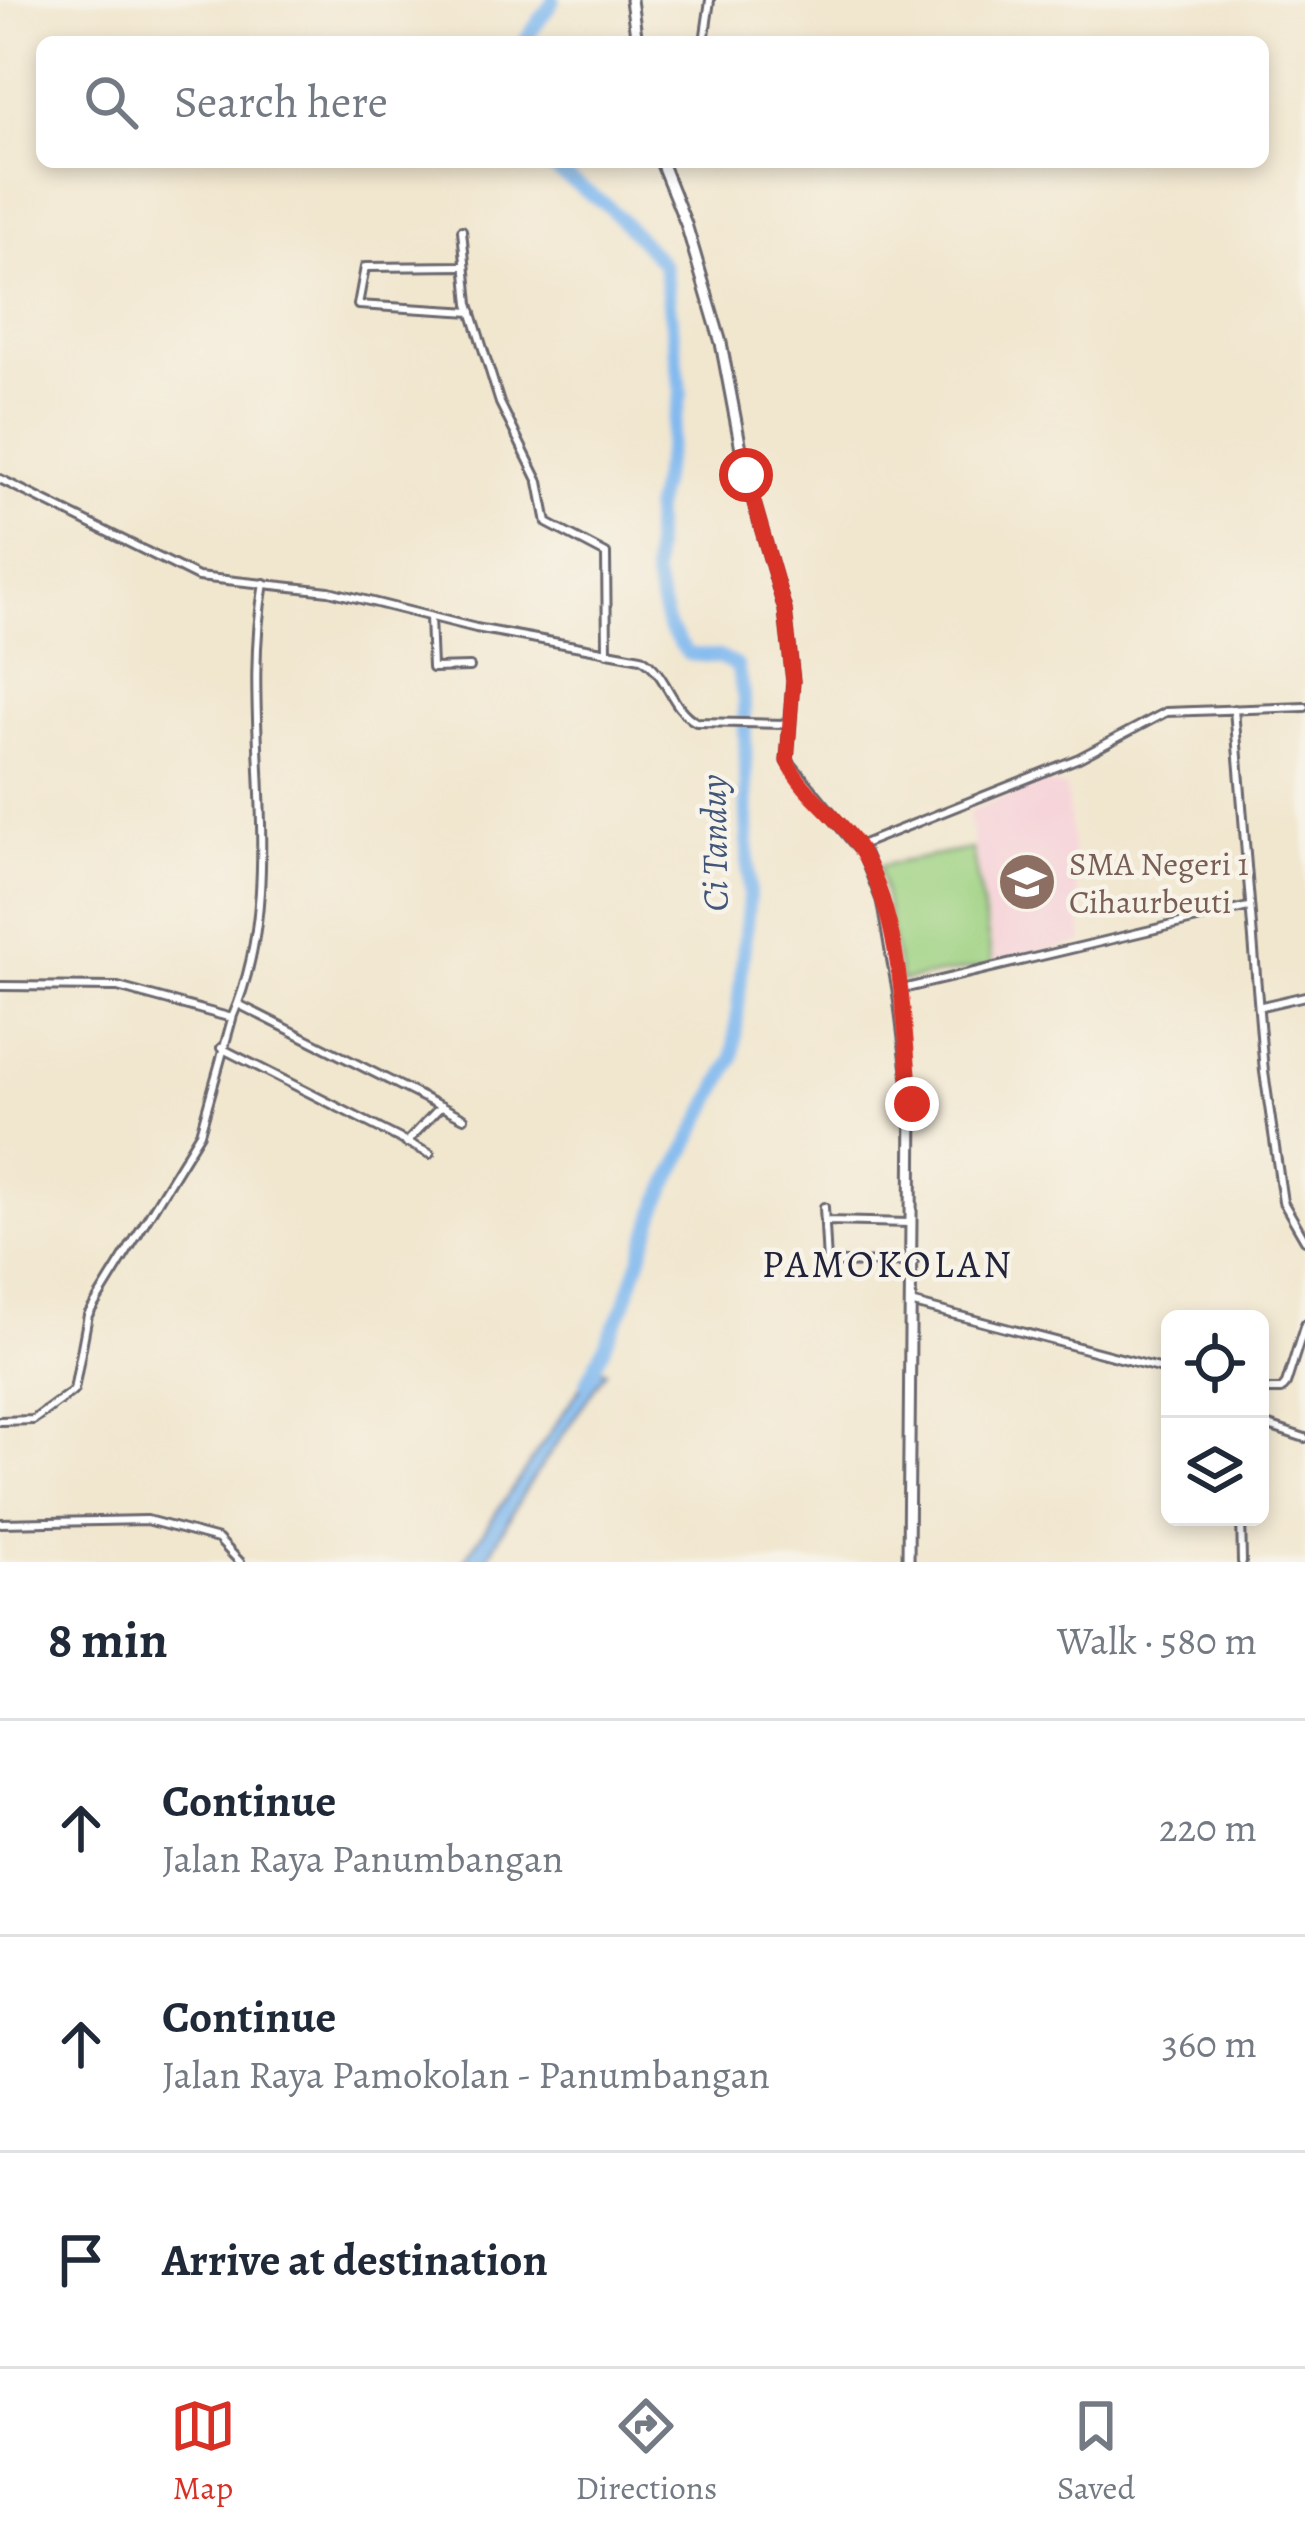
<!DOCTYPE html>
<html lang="en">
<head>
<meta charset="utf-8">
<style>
  :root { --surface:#fff; --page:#f2f2f3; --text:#1f2937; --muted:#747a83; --line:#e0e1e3; --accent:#d93025 }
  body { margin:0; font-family:Alegreya,serif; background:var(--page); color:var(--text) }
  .controls { position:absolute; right:36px; bottom:36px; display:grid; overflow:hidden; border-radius:18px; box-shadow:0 6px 18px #0003 }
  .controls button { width:108px; height:108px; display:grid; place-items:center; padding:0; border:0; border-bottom:3px solid var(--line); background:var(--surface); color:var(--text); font:60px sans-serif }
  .stop { position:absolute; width:36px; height:36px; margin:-27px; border:9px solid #d93025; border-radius:50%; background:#fff }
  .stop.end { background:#d93025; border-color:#fff; box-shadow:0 3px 12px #0008 }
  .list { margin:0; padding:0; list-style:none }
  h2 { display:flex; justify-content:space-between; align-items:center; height:156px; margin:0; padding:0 48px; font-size:51px }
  h2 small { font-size:39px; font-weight:400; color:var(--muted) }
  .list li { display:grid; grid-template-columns:78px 1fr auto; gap:36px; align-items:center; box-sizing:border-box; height:216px; padding:0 48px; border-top:3px solid var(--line) }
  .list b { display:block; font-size:45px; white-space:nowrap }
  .list p { margin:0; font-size:39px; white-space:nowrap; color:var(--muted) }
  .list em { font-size:39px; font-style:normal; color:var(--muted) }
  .icon { flex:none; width:66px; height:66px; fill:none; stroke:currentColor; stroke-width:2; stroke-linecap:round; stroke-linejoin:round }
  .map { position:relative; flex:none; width:1305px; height:1562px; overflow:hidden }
  .search { position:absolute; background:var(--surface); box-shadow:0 6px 18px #0003; left:36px; right:36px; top:36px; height:132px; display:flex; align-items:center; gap:30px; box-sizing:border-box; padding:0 42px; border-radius:18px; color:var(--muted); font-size:45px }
  .sheet { height:804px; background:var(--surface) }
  nav { display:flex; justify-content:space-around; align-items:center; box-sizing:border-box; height:168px; border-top:3px solid var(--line); background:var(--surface); font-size:33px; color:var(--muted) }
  nav a { display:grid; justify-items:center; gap:6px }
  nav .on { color:var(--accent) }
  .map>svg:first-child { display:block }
</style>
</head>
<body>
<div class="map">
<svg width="1305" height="1562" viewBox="0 0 1305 1562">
  <rect width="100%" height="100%" fill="#f7f3e8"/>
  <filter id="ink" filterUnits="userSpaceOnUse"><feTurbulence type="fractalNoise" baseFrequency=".00833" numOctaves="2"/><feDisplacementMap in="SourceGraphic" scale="24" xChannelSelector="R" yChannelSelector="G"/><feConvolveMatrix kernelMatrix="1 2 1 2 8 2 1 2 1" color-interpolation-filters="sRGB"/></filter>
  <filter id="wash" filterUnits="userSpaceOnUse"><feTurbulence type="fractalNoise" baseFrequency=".004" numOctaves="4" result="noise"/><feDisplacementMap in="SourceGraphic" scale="48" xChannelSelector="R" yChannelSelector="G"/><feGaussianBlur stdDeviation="2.7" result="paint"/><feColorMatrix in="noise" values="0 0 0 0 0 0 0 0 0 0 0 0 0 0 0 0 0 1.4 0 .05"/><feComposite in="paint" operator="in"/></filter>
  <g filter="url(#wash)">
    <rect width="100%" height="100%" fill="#f1e6ce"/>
    <path fill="#f6cfd7" d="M1041 782 1066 788 1083 942 996 965 968 812Z"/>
    <path fill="#9dd181" stroke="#607a5e" stroke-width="3" d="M972 849 993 965 901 981 879 866Z"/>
    <path fill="#7eb8ef" stroke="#506d95" stroke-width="3" d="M595 1366 606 1371 524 1492 485 1562H463Z"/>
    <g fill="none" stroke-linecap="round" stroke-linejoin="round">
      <path stroke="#7eb8ef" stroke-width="14" d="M524 42 554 0
        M544 162 608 206 664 265 681 394 654 510V576L668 627 688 654 719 657 737 666 744 699 749 895 733 1058 659 1202 625 1304 587 1382"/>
    </g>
  </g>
  <g filter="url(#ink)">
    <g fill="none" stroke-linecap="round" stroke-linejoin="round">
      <defs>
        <path id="minor" d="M704 42 710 0
          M462 230 469 304 500 403 539 482 547 523 606 554 607 653
          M462 266 365 267 358 305 472 312
          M0 479 198 577 329 591 476 628 641 658C667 672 669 707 696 722L787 724
          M430 617 432 668 470 667
          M1234 709 1264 1072 1283 1202 1305 1240
          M858 846 1079 758 1166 712 1305 707
          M0 986 118 987 232 1018C291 881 238 726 264 583
          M898 990 1248 907
          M238 1004 464 1118
          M1262 1006 1305 996
          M221 1048 430 1154
          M406 1143 441 1106
          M824 1207 827 1263
          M827 1221 910 1223
          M816 1263 914 1262
          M914 1304 1170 1371
          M1260 1390H1281L1286 1384 1305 1324
          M0 1421 33 1420 74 1390 88 1315 200 1133 232 1019
          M1260 1423 1305 1438
          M1241 1517 1242 1562
          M0 1523 147 1520 218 1539 240 1562"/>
        <path id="secondary" d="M631 0 637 42
          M661 162 686 224 721 343 746 475 785 610 793 681 787 761 864 854 882 900 898 990 912 1104 908 1562"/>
      </defs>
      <use href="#minor" stroke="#6a676e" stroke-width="12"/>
      <use href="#secondary" stroke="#6a676e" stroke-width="15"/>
      <use href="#minor" stroke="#fff" stroke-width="6"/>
      <use href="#secondary" stroke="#fff" stroke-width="9"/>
    </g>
  </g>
  <g fill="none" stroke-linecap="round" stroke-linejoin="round" filter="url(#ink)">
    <path stroke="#d93025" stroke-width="15" d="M746 475 785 610 793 681 787 761C805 798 845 820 864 856 903 927 903 1025 912 1104"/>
  </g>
  <defs>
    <symbol id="school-disc" viewBox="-11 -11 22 22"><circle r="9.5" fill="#8d6e63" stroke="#f7f3e8"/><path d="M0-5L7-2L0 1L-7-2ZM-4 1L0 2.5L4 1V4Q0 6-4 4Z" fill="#fff"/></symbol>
  </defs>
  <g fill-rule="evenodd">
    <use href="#school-disc" x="994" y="849" width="66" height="66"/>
  </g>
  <g text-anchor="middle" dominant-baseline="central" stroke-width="9" stroke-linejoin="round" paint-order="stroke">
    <g font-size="33" fill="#785e54" stroke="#f7f3e8" text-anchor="start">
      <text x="1069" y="863">SMA Negeri 1<tspan x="1069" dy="38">Cihaurbeuti</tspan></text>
    </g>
    <g font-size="36" font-style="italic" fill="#42567a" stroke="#f7f3e8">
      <text transform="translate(714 843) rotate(-91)">Ci Tanduy</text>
    </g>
    <g font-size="39" letter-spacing="3" fill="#22223b" stroke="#f7f3e8">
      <text x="888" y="1263">PAMOKOLAN</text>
    </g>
  </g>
</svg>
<div class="controls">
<button><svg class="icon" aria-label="locate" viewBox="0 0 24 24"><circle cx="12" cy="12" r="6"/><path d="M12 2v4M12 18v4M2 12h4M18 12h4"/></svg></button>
<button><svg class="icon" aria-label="layers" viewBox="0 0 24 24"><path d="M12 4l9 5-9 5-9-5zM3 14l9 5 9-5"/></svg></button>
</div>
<div class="stop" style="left:746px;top:475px"></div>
<div class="stop end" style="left:912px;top:1104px"></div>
<div class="search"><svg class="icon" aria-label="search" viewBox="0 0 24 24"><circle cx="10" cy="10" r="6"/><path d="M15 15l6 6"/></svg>Search here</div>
</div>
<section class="sheet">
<h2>8 min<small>Walk · 580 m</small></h2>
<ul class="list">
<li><svg class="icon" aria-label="ahead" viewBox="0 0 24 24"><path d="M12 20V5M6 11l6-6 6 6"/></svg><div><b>Continue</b><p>Jalan Raya Panumbangan</p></div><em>220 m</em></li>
<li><svg class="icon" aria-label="ahead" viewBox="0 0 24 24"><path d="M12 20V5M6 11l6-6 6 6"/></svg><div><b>Continue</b><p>Jalan Raya Pamokolan - Panumbangan</p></div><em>360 m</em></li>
<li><svg class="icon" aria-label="arrive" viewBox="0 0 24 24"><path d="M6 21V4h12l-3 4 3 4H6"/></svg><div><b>Arrive at destination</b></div></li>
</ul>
</section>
<nav>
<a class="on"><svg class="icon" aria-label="map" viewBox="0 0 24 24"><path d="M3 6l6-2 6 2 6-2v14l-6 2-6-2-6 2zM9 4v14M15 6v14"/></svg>Map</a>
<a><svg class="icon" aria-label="directions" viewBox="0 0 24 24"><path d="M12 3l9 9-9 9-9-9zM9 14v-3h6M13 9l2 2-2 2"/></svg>Directions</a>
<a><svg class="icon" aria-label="saved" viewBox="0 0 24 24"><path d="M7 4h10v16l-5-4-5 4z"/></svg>Saved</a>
</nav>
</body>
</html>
